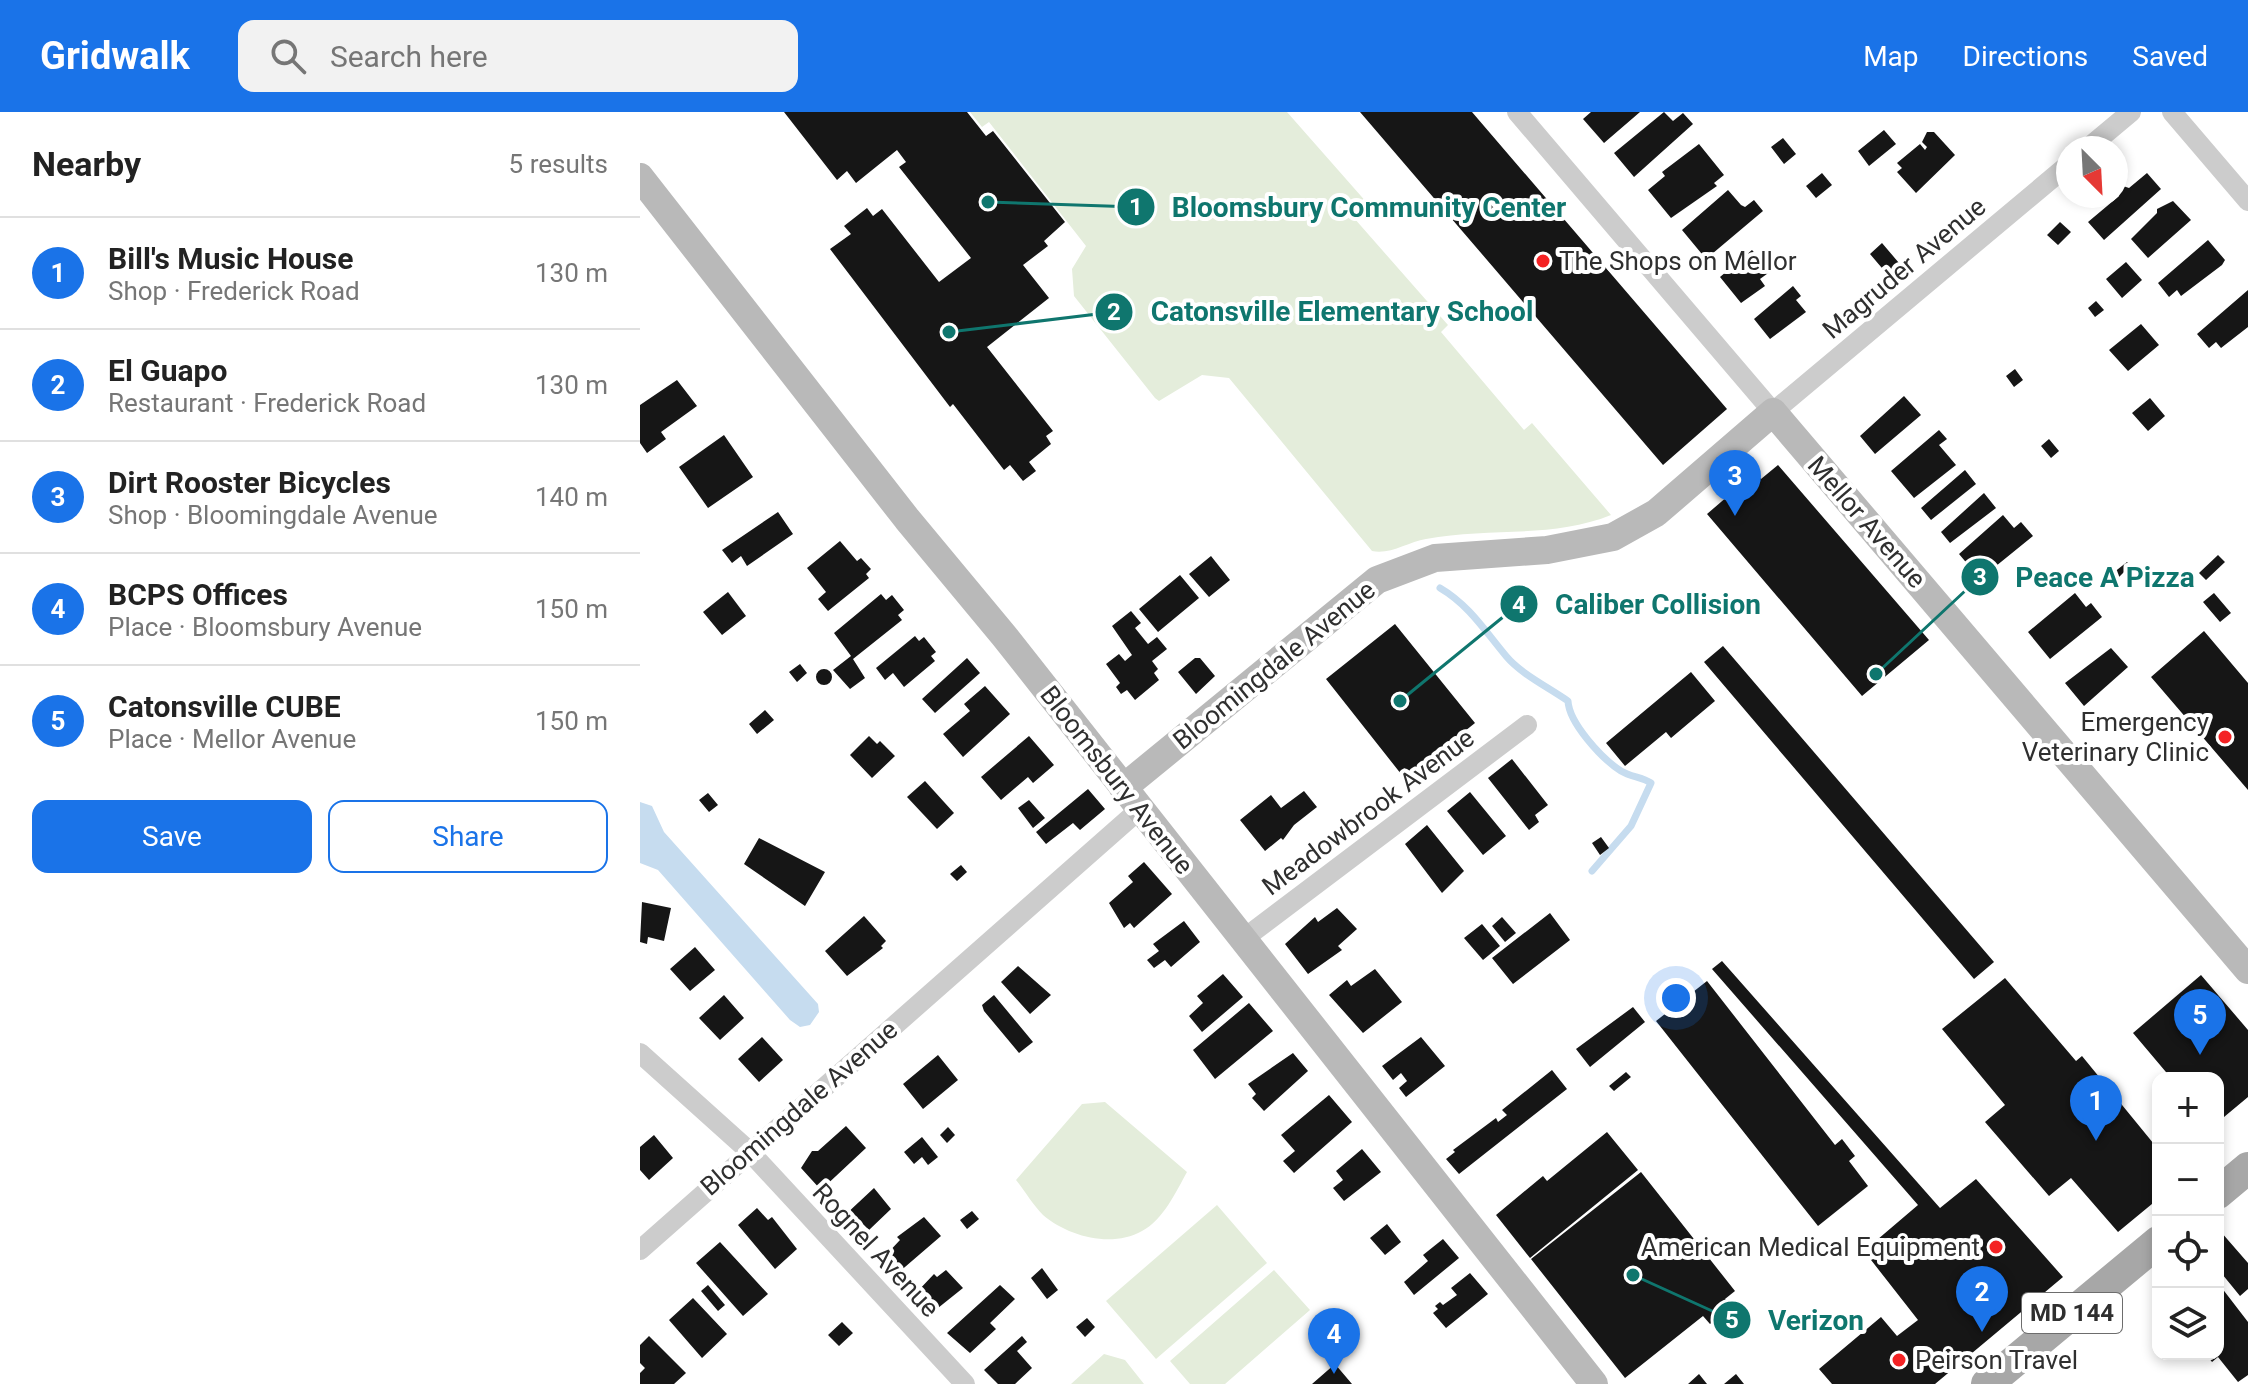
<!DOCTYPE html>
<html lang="en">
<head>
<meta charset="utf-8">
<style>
  :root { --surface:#fff; --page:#f2f2f2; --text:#222; --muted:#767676; --line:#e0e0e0; --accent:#1a73e8 }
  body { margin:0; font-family:Roboto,sans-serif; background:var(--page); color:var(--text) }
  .controls { position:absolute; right:24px; bottom:24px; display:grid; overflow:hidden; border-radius:16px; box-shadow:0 4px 12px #0003 }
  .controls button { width:72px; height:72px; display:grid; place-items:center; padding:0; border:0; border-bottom:2px solid var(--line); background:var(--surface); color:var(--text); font:40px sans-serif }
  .compass { position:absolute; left:1416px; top:24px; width:72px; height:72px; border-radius:50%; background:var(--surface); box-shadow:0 4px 12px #0003; rotate:156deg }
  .you { position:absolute; left:1036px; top:886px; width:28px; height:28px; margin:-20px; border:6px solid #fff; border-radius:50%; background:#1a73e8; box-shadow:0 0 0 12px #1a73e833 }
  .badge { display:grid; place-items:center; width:52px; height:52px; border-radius:50%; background:var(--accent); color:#fff; font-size:26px; font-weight:700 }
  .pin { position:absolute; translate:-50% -66px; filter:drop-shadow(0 2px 4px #0008) }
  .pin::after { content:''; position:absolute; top:42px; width:28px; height:24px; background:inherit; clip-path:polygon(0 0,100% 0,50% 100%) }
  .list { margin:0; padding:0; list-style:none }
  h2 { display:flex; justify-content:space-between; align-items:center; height:104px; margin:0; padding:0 32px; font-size:34px }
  h2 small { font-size:26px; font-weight:400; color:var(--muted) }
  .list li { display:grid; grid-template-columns:52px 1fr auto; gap:24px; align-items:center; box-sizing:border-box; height:112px; padding:0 32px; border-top:2px solid var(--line) }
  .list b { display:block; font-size:30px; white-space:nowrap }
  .list p { margin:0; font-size:26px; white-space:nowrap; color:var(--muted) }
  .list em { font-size:26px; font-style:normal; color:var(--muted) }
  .actions { display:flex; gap:16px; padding:24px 32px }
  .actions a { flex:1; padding:18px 0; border:2px solid var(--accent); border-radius:16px; text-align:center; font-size:28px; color:var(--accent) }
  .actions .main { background:var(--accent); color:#fff }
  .icon { flex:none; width:44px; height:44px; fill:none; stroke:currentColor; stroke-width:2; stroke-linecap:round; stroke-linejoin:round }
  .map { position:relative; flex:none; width:1608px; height:1272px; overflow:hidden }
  header { display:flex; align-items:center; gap:48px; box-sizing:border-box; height:112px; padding:0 40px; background:var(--accent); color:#fff }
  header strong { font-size:38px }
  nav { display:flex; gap:44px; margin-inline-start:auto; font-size:28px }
  .search { width:560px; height:72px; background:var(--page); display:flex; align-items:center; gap:20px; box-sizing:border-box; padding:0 28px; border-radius:16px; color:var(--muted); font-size:30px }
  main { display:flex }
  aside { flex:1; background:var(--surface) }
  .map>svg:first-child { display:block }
</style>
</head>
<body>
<header>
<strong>Gridwalk</strong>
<div class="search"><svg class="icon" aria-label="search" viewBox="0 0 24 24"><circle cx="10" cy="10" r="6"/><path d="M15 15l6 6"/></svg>Search here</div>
<nav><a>Map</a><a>Directions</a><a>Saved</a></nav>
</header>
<main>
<aside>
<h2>Nearby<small>5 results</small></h2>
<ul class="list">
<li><span class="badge">1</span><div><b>Bill's Music House</b><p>Shop · Frederick Road</p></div><em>130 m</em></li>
<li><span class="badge">2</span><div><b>El Guapo</b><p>Restaurant · Frederick Road</p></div><em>130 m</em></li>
<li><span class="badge">3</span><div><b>Dirt Rooster Bicycles</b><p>Shop · Bloomingdale Avenue</p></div><em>140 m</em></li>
<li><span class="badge">4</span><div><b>BCPS Offices</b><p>Place · Bloomsbury Avenue</p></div><em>150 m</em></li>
<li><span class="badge">5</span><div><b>Catonsville CUBE</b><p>Place · Mellor Avenue</p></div><em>150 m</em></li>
</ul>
<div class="actions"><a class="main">Save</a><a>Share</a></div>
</aside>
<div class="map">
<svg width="1608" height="1272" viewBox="0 0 1608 1272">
  <rect width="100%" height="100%" fill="#fff"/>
  <path fill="#e4eddb" d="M330 0H647L728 92 714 106 808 213 801 220 884 318 892 311 971 403C912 427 847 415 786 427 768 430 750 443 732 439L589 266 562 263 519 289 515 286 434 184 432 157 446 134 349 10 342 15Z
    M465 990 547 1060C536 1080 523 1108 502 1119 472 1136 429 1125 403 1103 393 1093 385 1079 376 1068L442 992Z
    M577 1093 627 1151 516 1247 466 1189Z
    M634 1158 670 1198 585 1272H550L530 1249Z
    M464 1242 485 1248 504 1272H431Z"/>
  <path fill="#c6dcef" d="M0 690 12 694 24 720 178 892 179 900 170 913 160 915 150 908 18 758 0 751Z"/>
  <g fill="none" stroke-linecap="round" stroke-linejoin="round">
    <path stroke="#c6dcef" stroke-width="7" d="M800 476C829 493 845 519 866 544 881 562 908 575 928 589 929 611 962 647 981 659 991 665 1002 665 1011 671L991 714 952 759"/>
  </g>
  <path fill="#161616" d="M144 0H327L346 24 353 19 425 110 404 129 408 134 383 153 409 186 347 235 413 319 406 324 411 332 389 350 396 359 383 369 370 353 364 358 313 292 310 295 190 137 211 122 204 114 227 96 233 104 242 97 299 170 331 146 259 55 266 50 257 38 216 71 207 59 197 68Z
    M720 0H832L1087 297 1023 353Z
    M951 0H1000L964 31 943 7Z
    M1024 0 1033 9 1043 1 1053 12 994 65 974 41Z
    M1244 18 1256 32 1229 54 1218 39Z
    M1287 20H1294L1315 43 1276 81 1257 60 1262 56 1257 51 1280 32 1285 38 1287 35 1282 30Z
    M1143 26 1156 42 1144 52 1131 35Z
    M1059 32 1084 63 1074 71 1077 74 1031 106 1008 78 1025 64 1022 60Z
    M1182 61 1192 73 1176 86 1166 74Z
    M1507 61 1521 77 1464 128 1448 110 1479 84 1477 78 1483 74 1489 76Z
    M1088 78 1101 93 1105 95 1114 88 1123 99 1066 147 1042 118Z
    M1533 89 1551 108 1508 146 1491 127 1517 101V97Z
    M1420 110 1431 120 1418 133 1407 123Z
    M1568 128 1585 148 1582 153 1541 184 1537 178 1529 185 1518 171Z
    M1242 131 1259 151 1247 162 1230 142Z
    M1112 138 1120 147 1128 140 1135 148 1127 155 1131 159 1120 167 1125 174 1101 191 1080 165Z
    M1486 150 1502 168 1482 186 1466 167Z
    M1153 174 1161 184 1156 188 1166 200 1130 227 1114 207Z
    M1608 178V215L1581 236 1576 230 1569 236 1557 222Z
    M1456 189 1464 198 1455 205 1448 196Z
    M1501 212 1519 233 1488 259 1469 238Z
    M1375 257 1383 268 1374 275 1366 264Z
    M37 268 57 294 21 320 26 327 7 341 0 331V293Z
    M1264 284 1281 303 1235 342 1220 324Z
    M1510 286 1525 304 1508 319 1492 301Z
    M1299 318 1307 327 1299 333 1316 353 1274 386 1251 359Z
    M84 323 113 365 68 396 39 355Z
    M1409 327 1419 339 1411 346 1401 334Z
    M1138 353 1289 528 1222 584 1067 402 1116 360 1121 367Z
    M1325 358 1336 372 1291 408 1281 396Z
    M1344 381 1356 396 1310 431 1301 420Z
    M138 400 153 422 107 454 101 444 92 451 82 438Z
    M1363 403 1374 416 1381 410 1393 424 1340 467 1319 442Z
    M200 429 217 449 221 446 231 457 226 462 229 466 188 499 178 487 186 480 167 456Z
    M1578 443 1585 450 1566 468 1559 461Z
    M571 444 590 468 569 485 549 462Z
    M1487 450 1490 454 1477 467 1473 461Z
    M540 463 559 486 518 520 499 497Z
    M88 480 106 504 82 523 63 500Z
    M1435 481 1446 495 1451 491 1462 505 1410 547 1388 520Z
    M1574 481 1591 501 1580 510 1563 490Z
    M241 482 246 488 252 483 264 498 258 503 262 508 213 547 225 566 210 577 193 558 211 544 194 521Z
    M491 499 501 511 495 516 508 532 517 525 527 537 512 549 518 557 514 561 519 568 495 588 487 578 481 582 476 575 480 571 466 552 479 542 485 549 492 543 472 514Z
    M755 512 835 611 765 667 686 567Z
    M1564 519 1608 571V678L1511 565Z
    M275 524 279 529 284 525 296 540 291 544 295 549 264 575 253 561 245 568 236 556Z
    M1083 534 1354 850 1334 867 1064 550Z
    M1471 536 1488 555 1444 594 1425 571Z
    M327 546 340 561 295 601 282 587Z
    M555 546H560L575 564 556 582 538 560Z
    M160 552 167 561 157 570 149 560Z
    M176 565a8 8 0 1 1 16 0a8 8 0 1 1-16 0Z
    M1051 560 1075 589 1031 626 1026 620 985 654 966 631Z
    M345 574 370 602 323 645 303 622 330 599 324 592Z
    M125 598 134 608 117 622 109 612Z
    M229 624 237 632 240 629 255 644 232 666 210 643Z
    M389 624 414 653 393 671 388 665 361 688 341 665Z
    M872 647 908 693 895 703 899 710 889 718 848 666Z
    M285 669 314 701 297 717 267 685Z
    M448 677 465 697 440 718 433 711 406 732 396 720Z
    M664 679 677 695 654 713 643 728 641 726 625 739 600 708 631 683 641 696Z
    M830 680 866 724 843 743 807 699Z
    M68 681 78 693 69 700 59 688Z
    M389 688 405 706 393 716 378 696Z
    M787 713 824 759 802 781 765 732Z
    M961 725 969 736 960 743 952 731Z
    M119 726 185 760 165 794 104 752Z
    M504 750 532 782 494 816 490 811 484 816 469 791 493 770 488 764Z
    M321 753 327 760 317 769 310 762Z
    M2 790 31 796 24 829 8 825 7 832 0 830Z
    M697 796 717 817 698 834 702 838 668 862 645 832 675 805 678 810Z
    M910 801 930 828 873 872 852 846Z
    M224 804 246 829 241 834 243 836 207 864 185 839Z
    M862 805 876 821 865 830 852 814Z
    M544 809 560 830 531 855 525 848 514 856 507 848 519 839 513 832Z
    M842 812 860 834 843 848 824 826Z
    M55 835 75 858 50 879 30 857Z
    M1082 849 1300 1096 1336 1067 1423 1165 1295 1272H1192L1179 1257 1241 1205 1257 1224 1278 1208 1224 1139 1278 1093 1072 857Z
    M378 854 411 883 390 902 361 870Z
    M735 857 762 890 723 921 689 883 707 868 711 874Z
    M583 862 603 885 562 920 549 904 563 891 557 884Z
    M1561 863 1608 918V985L1578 1010V966H1531L1493 921Z
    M1365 866 1436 949 1442 944 1518 1037V1087L1478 1120 1431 1066 1409 1084 1345 1010 1365 993 1302 917Z
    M1067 869 1195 1033 1202 1027 1215 1044 1209 1049 1228 1074 1178 1114 1016 909Z
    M84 883 104 906 80 928 59 906Z
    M354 883 393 930 379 941 344 899 342 893Z
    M609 891 633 919 575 967 553 938Z
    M993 895 1005 910 950 955 936 937Z
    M122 925 143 948 119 970 98 947Z
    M781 925 805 954 766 985 759 976 767 969 761 961 753 968 742 954Z
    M653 941 668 959 624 999 612 986 616 982 608 972Z
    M298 943 318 968 283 997 263 972Z
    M912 958 927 977 819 1062 806 1047 815 1040 813 1038 856 1006 858 1010 867 1003 862 998Z
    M986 960 991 965 974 979 969 974Z
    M689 983 712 1010 654 1061 643 1049 655 1039 641 1023Z
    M206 1014 226 1036 181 1078 161 1056 172 1039H178Z
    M308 1015 315 1023 307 1031 300 1023Z
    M967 1020 998 1058 890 1146 856 1103 903 1064 907 1069Z
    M14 1023 33 1046 9 1068 0 1058V1035Z
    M282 1025 298 1045 288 1053 282 1045 274 1052 264 1040Z
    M722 1037 741 1060 704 1089 693 1076 703 1068 696 1059Z
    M1001 1060 1095 1179 1085 1187 1091 1195 1070 1212 1063 1204 985 1266 891 1147Z
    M234 1076 251 1097 229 1118 216 1105 210 1110 204 1104Z
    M117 1096 128 1108 132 1105 157 1137 135 1157 98 1113Z
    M332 1099 339 1107 327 1117 320 1108Z
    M284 1105 301 1124 258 1161 244 1145 260 1128 257 1125Z
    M747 1112 761 1130 745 1143 730 1126Z
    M1581 1120 1608 1151V1177L1600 1184 1578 1157V1122Z
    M803 1127 819 1146 774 1183 764 1170 788 1149 783 1143Z
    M80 1130 128 1182 103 1204 56 1151Z
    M402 1156 418 1178 407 1187 391 1166Z
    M306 1158 323 1176 293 1200 276 1181 294 1162 297 1165Z
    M830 1161 848 1182 806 1216 793 1201 798 1197 795 1194 800 1190 803 1193 817 1183 811 1176Z
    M1578 1171 1608 1210V1263L1598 1270 1578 1245 1572 1250 1566 1242H1578Z
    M68 1173 85 1193 78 1199 61 1179Z
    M360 1173 375 1187 350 1211 356 1217 330 1241 307 1221Z
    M53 1186 87 1222 62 1246 29 1208Z
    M447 1206 455 1215 445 1225 436 1215Z
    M202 1210 213 1221 199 1234 188 1223Z
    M9 1224 46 1261 34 1272H0V1261L5 1256 0 1251V1233Z
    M382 1224 387 1230 377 1239 392 1256 375 1272H358L344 1258Z
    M695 1252 712 1272H672Z
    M1059 1262 1067 1272H1048Z
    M1096 1262 1104 1272H1084Z"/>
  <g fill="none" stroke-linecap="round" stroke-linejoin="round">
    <path stroke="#ccc" stroke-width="20" d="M877 0 1133 300 1428 53
      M1532 0 1608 89
      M1448 36 1491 0
      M602 828 887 613
      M0 941 109 1039 325 1272
      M0 1138 500 697"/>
    <path stroke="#b9b9b9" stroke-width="28" d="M0 65 267 407 365 525 954 1272
      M483 676 737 468 795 446 907 438 973 425 1016 401 1133 300 1608 858"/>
    <path stroke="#a7a7a7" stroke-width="32" d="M1578 1081 1608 1056
      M1347 1272 1518 1130"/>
  </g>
  <g fill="#f42224" stroke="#fff" stroke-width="3">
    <circle cx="903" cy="149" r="8"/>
    <circle cx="1585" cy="625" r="8"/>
    <circle cx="1356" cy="1135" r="8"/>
    <circle cx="1259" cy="1248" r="8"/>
  </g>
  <g text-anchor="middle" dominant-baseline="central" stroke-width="8" stroke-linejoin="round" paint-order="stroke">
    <rect fill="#fff" stroke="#6d6d6d" stroke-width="2" x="1382" y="1181" width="100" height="40" rx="6"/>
    <g font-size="24" font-weight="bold" fill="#2f2f2f">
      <text x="1432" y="1201">MD 144</text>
    </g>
    <g font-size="26" fill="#2f2f2f" stroke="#fff" text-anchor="start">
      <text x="919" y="149">The Shops on Mellor</text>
      <text x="1569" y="610" text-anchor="end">Emergency<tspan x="1569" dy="30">Veterinary Clinic</tspan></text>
      <text x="1340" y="1135" text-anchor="end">American Medical Equipment</text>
      <text x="1275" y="1248">Peirson Travel</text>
    </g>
    <g font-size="26" fill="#2f2f2f" stroke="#fff">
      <text transform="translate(1264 156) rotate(-40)">Magruder Avenue</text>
      <text transform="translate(1227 410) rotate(49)">Mellor Avenue</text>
      <text transform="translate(634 553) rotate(-39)">Bloomingdale Avenue</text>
      <text transform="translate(477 668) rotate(52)">Bloomsbury Avenue</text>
      <text transform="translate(728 700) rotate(-37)">Meadowbrook Avenue</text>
      <text transform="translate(159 996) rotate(-41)">Bloomingdale Avenue</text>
      <text transform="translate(236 1138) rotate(47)">Rognel Avenue</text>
    </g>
  </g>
  <path fill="none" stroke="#0f766e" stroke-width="3" d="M348 90L496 95M309 220L474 200M1236 562L1340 465M760 589L879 492M993 1163L1092 1208"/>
  <g fill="#0f766e" stroke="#fff" stroke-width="3">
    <circle cx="348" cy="90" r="8"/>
    <circle cx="309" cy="220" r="8"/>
    <circle cx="1236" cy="562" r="8"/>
    <circle cx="760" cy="589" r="8"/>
    <circle cx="993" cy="1163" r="8"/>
    <circle cx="496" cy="95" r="20"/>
    <circle cx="474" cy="200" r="20"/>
    <circle cx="1340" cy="465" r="20"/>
    <circle cx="879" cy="492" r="20"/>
    <circle cx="1092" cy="1208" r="20"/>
  </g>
  <g font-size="24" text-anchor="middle" font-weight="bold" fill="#fff">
    <text x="496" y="103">1</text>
    <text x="474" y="208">2</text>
    <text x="1340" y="473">3</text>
    <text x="879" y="501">4</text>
    <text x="1092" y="1216">5</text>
  </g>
  <g font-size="28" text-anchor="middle" font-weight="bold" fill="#0f766e" stroke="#fff" stroke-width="8" stroke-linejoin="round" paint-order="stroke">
    <text x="729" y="105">Bloomsbury Community Center</text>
    <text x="702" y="209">Catonsville Elementary School</text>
    <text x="1465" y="475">Peace A Pizza</text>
    <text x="1018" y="502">Caliber Collision</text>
    <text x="1176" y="1218">Verizon</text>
  </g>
</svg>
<div class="controls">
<button>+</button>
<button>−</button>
<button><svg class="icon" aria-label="locate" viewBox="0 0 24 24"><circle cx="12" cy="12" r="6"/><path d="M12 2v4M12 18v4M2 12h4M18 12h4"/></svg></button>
<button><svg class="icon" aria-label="layers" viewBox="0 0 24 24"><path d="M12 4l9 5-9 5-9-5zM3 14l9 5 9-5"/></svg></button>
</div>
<svg class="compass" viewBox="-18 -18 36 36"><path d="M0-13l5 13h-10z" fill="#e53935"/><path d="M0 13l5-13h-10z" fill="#767676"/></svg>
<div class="you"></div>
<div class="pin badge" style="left:1456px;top:1029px">1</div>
<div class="pin badge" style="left:1342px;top:1220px">2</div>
<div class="pin badge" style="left:1095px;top:404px">3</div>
<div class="pin badge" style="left:694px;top:1262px">4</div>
<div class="pin badge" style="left:1560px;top:943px">5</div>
</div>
</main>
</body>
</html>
